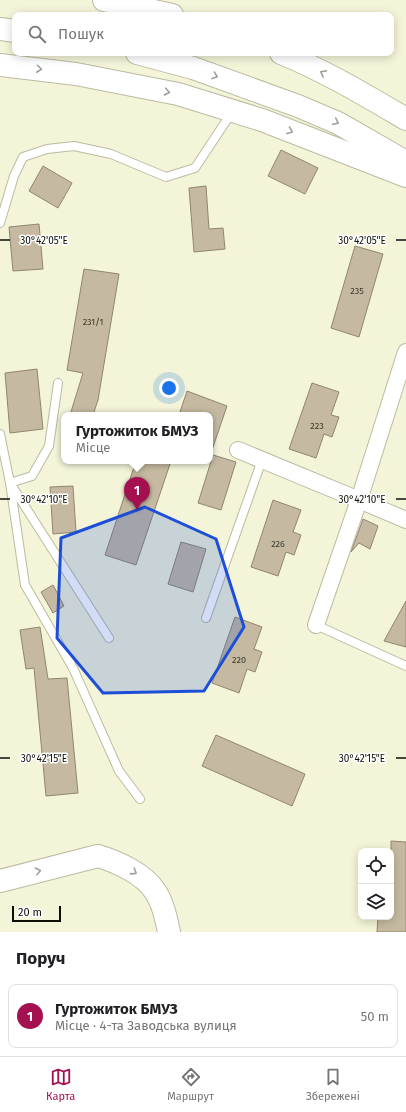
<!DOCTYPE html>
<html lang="uk">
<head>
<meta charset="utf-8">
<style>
  :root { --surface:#fff; --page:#f6f6f6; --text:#202124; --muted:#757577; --line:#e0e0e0; --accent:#a41050 }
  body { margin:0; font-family:"Fira Sans",sans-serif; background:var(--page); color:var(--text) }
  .controls { position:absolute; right:12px; bottom:12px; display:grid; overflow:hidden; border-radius:8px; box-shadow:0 2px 10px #0003 }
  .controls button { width:36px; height:36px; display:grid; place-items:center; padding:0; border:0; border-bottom:1px solid var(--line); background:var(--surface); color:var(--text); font:20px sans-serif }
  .scale { position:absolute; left:12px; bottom:10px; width:49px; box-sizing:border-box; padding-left:4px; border:2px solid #0e0e06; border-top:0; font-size:11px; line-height:14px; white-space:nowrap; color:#0e0e06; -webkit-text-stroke:3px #fff; paint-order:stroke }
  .you { position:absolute; left:169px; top:388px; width:14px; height:14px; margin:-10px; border:3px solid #fff; border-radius:50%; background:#1a73e8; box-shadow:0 0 0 6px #1a73e833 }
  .badge { display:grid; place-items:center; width:26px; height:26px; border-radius:50%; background:var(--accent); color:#fff; font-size:13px; font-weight:700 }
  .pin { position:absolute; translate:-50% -33px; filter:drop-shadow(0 1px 2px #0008) }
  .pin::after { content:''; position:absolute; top:21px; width:14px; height:12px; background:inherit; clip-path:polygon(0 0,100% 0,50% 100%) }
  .popup { position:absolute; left:61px; top:412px; width:152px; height:52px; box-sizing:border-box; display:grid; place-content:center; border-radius:8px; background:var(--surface); filter:drop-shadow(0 1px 3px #0005); font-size:13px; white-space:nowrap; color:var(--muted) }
  .popup b { font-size:15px; color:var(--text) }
  .popup::after { content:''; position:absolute; left:50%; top:100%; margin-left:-8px; border:8px solid transparent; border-top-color:var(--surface) }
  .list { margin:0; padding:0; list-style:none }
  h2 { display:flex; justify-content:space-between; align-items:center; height:52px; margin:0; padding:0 16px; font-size:17px }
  h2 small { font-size:13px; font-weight:400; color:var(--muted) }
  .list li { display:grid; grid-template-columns:26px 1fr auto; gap:12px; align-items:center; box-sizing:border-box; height:64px; margin:0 8px 8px; padding:0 8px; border:1px solid var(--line); border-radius:8px }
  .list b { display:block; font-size:15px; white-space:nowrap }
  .list p { margin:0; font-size:13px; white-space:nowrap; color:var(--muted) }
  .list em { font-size:13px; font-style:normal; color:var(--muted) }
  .icon { flex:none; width:22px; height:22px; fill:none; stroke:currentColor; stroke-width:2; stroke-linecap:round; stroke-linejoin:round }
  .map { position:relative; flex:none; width:406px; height:932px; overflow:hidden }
  .search { position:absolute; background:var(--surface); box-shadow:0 2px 10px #0003; left:12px; right:12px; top:12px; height:44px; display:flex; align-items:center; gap:10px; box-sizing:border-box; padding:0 14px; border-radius:8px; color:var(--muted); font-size:15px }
  .sheet { height:124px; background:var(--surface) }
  nav { display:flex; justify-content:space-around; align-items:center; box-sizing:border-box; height:56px; border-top:1px solid var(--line); background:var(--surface); font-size:11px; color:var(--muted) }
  nav a { display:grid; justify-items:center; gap:2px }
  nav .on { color:var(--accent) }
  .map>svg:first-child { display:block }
</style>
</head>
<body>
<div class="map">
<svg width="406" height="932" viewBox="0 0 406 932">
  <rect width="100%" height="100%" fill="#f3f4d8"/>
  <path fill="#c5baa1" stroke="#90856e" d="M281 150 318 168 305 194 268 176Z
    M43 166 72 183 58 208 29 191Z
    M206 186 209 229 223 228 225 249 194 252 189 188Z
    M39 224 43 269 13 271 9 227Z
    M355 246 383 254 359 337 331 328Z
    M84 269 119 274 98 400 93 415H70L83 373 67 370Z
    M37 369 43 429 10 433 5 373Z
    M312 383 339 392 331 415 339 417 332 437 324 434 316 458 289 449Z
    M187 391 227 406 212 450H210V415H179Z
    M213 455 236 462 221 510 198 503Z
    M136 461H161L170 464 136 565 105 555Z
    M73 486 76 532 53 534 50 487Z
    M273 500 301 510 293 532 301 535 294 555 286 552 278 576 251 567Z
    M363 519 378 526 370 549 359 543 351 552Z
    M181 542 206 549 193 592 168 584Z
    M53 585 64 606 53 613 41 592Z
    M406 601V647L384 641Z
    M235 617 262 627 254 649 262 652 255 672 247 669 239 693 212 683Z
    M40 627 48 679 67 678 78 793 46 796 34 668 26 669 20 630Z
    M216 735 305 774 292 806 202 766Z
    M391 841 406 842V932H377L378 917H391Z"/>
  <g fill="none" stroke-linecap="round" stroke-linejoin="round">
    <defs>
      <path id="lane" d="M0 223 14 176 23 157 47 149 74 146 111 154 166 177 195 168 232 112
        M58 383 49 446 32 476 10 483 25 585 73 668 119 771 140 799
        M0 434 10 483 109 638
        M206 618 262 460
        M316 625 406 666"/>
      <path id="street" d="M238 450 359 500 406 520
        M316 625 359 500 406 352"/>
      <path id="secondary" d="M104 0 172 15
        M0 29 15 31
        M137 53 193 68 298 106 338 123 406 162
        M281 53C325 71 365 95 406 119
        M0 65 76 74 178 94 262 120 406 176
        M0 881 98 856C118 862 144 874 155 891 163 903 166 918 169 932"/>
    </defs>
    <use href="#lane" stroke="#bbbba1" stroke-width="10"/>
    <use href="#street" stroke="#bbbba1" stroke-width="18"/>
    <use href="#secondary" stroke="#bbbba1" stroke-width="24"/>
    <use href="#lane" stroke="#fff" stroke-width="8"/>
    <use href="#street" stroke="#fff" stroke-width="16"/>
    <use href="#secondary" stroke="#fff" stroke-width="22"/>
  </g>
  <defs><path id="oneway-chevron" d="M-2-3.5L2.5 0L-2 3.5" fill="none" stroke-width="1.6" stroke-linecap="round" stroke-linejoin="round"/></defs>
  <g stroke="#9f9f9b">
    <use href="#oneway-chevron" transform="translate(39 69) rotate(7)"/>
    <use href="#oneway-chevron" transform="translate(323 73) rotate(-152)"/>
    <use href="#oneway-chevron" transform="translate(215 76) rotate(20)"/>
    <use href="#oneway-chevron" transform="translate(167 92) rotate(12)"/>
    <use href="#oneway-chevron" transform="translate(336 122) rotate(26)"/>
    <use href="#oneway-chevron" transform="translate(290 131) rotate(22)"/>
    <use href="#oneway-chevron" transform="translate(38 871) rotate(-14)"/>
    <use href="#oneway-chevron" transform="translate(134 872) rotate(33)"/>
  </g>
  <path fill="#1d4ed8" fill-opacity="0.2" stroke="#1d4ed8" stroke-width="3" stroke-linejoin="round" d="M145 507 216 539 244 627 204 691 103 693 57 638 61 538Z"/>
  <path fill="none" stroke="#0e0e06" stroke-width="1.5" d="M0 240H10M396 240H406M0 499H10M396 499H406M0 758H10M396 758H406"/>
  <g text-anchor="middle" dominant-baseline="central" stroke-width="3" stroke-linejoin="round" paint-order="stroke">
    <g font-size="9" fill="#3c392d">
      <text x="357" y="291">235</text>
      <text x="93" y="322">231/1</text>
      <text x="317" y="426">223</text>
      <text x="278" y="544">226</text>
      <text x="239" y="660">220</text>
    </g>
  </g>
  <g font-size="10" text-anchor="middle" fill="#0e0e06" stroke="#fff" stroke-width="3" stroke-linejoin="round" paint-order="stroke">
    <text x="362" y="244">30°42'05"E</text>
    <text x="44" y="244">30°42'05"E</text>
    <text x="44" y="503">30°42'10"E</text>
    <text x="362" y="503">30°42'10"E</text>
    <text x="44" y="762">30°42'15"E</text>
    <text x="362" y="762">30°42'15"E</text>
  </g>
</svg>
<div class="controls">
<button><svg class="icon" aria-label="locate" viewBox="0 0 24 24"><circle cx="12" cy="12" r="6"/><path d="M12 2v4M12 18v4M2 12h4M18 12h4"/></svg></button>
<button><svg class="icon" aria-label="layers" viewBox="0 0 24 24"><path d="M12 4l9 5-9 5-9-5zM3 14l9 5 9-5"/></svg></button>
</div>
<div class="scale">20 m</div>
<div class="you"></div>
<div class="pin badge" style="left:137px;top:510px">1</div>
<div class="popup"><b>Гуртожиток БМУЗ</b>Місце</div>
<div class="search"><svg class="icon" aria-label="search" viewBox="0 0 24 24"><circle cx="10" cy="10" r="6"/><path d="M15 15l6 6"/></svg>Пошук</div>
</div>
<section class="sheet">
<h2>Поруч<small></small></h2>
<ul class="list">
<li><span class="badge">1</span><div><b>Гуртожиток БМУЗ</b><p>Місце · 4-та Заводська вулиця</p></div><em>50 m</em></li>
</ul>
</section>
<nav>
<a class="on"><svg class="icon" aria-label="map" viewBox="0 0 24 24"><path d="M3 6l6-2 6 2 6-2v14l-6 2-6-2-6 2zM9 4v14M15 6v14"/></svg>Карта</a>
<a><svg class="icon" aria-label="directions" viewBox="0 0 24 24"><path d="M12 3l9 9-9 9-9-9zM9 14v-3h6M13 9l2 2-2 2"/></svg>Маршрут</a>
<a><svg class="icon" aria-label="saved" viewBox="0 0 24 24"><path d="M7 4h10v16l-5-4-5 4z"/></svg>Збережені</a>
</nav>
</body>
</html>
